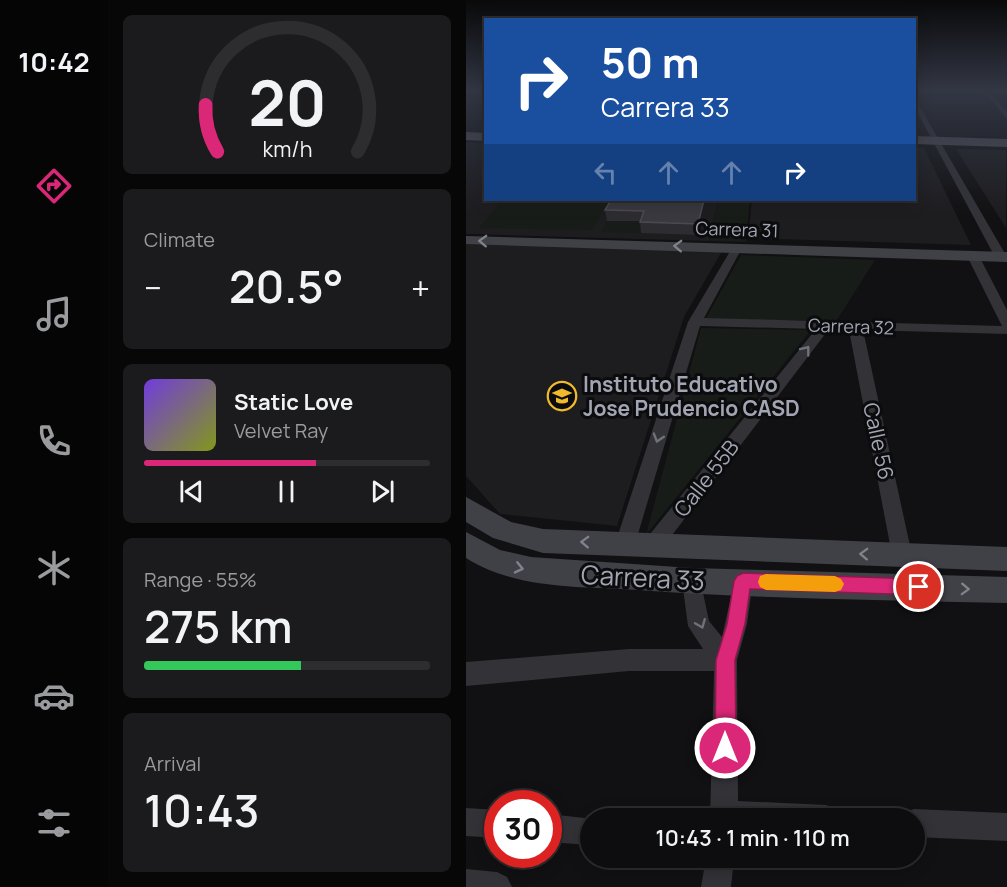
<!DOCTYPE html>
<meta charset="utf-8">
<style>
body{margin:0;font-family:Manrope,sans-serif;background:#1b1a1c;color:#f1f3f6;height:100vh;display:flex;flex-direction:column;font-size:22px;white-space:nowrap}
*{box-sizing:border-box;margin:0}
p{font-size:20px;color:#9a9b9e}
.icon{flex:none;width:33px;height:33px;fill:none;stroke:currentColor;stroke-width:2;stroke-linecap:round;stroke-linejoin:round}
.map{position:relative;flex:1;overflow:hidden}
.side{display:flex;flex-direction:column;gap:15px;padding:15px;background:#070708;width:358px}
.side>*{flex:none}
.guide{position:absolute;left:18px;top:18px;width:432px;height:183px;border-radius:0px;box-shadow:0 3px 15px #0003,0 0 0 2px #2d2c2e;background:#1a4fa0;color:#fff;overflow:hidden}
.speed{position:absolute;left:18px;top:790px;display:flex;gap:12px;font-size:30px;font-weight:700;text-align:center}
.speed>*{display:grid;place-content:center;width:78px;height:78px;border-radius:50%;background:#0d0c0e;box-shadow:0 3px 15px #0003,0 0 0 2px #2d2c2e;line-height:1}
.speed .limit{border:9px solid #d22;background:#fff;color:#111}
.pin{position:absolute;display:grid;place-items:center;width:51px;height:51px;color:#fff;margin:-26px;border:3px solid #fff;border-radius:50%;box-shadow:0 2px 6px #0007}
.me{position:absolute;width:66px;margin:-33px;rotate:0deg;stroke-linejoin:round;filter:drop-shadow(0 0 4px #0008)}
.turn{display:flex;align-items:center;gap:21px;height:126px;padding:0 18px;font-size:27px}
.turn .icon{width:78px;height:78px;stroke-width:2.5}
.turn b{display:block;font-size:42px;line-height:51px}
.lanes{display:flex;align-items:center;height:57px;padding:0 18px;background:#0003;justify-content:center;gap:30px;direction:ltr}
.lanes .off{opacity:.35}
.big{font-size:45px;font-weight:600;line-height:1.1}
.side .tile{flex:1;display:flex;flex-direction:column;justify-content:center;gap:9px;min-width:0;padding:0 21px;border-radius:9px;background:#1b1a1c}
.side .dial{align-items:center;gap:0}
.dial svg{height:156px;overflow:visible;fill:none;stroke:#2d2c2e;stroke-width:7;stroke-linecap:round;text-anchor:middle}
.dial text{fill:#f1f3f6;stroke:none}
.song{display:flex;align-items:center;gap:18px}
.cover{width:72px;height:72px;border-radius:9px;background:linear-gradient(135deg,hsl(260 70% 55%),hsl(70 70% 35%))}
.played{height:6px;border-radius:3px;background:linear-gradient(90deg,#db2777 60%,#2d2c2e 60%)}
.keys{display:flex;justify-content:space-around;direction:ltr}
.heat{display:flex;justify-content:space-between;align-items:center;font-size:33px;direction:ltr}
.charge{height:9px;border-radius:4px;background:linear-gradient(90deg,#34c759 55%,#2d2c2e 0)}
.trip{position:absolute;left:114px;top:808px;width:345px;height:60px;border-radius:30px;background:#0d0c0e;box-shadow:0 3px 15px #0003,0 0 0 2px #2d2c2e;font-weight:600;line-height:60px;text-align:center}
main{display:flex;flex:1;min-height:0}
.menu{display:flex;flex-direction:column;width:108px;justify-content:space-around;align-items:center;background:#050506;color:#9a9b9e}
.menu .icon{width:42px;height:42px}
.menu .on{color:#db2777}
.menu b{font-size:27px;color:#f1f3f6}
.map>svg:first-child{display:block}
.built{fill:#1d1c1f}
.green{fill:#171c18}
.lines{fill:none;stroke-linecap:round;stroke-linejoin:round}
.path{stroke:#38393e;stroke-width:1.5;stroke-dasharray:1.5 2;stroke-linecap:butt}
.street{fill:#323237;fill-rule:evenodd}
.secondary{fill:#404147;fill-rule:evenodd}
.primary{fill:#4e4f56;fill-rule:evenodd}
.wall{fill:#2d2c30}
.shaded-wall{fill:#1c1b1e}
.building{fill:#39393e;stroke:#4a4a50;stroke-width:1.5}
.oneway{stroke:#80838d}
.oneway2{stroke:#70727b}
.route{fill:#db2777;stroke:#8e194d;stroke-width:1.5}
.slow{fill:#f59e0b}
.labels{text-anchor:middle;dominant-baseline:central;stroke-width:6;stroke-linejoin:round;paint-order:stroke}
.far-street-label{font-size:18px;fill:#a2a6b3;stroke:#0c0b0d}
.poi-label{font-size:21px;font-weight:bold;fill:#a2a6b3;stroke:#0c0b0d;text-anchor:start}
.street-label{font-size:21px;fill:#a2a6b3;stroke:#0c0b0d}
.near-street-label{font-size:26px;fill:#a2a6b3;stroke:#0c0b0d}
</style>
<main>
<nav class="menu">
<b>10:42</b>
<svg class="icon on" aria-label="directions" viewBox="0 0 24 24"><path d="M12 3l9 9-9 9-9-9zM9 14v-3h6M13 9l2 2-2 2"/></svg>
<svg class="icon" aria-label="music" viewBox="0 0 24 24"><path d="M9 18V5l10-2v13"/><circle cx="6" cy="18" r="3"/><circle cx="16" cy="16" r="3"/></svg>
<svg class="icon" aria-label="phone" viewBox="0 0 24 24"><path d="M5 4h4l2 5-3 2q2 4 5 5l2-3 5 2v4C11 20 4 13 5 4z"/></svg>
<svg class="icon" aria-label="climate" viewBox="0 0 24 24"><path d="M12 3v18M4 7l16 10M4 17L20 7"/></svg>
<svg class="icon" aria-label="car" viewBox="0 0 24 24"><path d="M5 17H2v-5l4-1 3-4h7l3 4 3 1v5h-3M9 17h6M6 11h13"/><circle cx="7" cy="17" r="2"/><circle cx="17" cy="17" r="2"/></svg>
<svg class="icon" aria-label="filters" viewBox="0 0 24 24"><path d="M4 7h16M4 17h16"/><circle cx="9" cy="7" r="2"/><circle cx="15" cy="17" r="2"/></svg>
</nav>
<section class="side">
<div class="tile dial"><svg viewBox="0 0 100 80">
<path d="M14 69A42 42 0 1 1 86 69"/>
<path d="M14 69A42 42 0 0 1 8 45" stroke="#db2777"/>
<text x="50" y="56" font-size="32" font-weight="700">20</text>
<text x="50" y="72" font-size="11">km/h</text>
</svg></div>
<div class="tile"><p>Climate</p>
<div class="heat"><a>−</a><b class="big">20.5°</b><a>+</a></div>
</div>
<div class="tile">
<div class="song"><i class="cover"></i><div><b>Static Love</b><p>Velvet Ray</p></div></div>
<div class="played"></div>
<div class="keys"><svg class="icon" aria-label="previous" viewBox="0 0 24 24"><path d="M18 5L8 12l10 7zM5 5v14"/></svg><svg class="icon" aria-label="pause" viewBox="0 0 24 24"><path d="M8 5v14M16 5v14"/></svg><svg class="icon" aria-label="next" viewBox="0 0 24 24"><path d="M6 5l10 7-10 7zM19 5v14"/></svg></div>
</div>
<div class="tile"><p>Range · 55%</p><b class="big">275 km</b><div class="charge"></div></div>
<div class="tile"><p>Arrival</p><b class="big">10:43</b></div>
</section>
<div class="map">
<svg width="541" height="887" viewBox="0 0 541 887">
<rect width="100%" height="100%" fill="#111012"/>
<g class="built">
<polygon points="0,142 19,143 20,200 252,200 243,241 0,234"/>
<polygon points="449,147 458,148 505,245 282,238 286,200 448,200"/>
<polygon points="490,149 540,150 540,228"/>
<polygon points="0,243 256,251 218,317 151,526 34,514 0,476"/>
</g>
<g class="green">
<polygon points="37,200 137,200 136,202 141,203 126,230 13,228"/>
<polygon points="252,200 284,200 280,242 243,241"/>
<polygon points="141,221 180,222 175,233 135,232"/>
<polygon points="275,255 409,260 371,320 239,320"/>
<polygon points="235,328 345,330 180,535"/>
</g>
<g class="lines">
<polyline class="path" points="455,92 512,93"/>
<g class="street">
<polygon points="8,90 0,96 0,90"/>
<polygon points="519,92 523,92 541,112 541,119"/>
<polygon points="448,97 541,257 539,259 531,259 529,257 448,106"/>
<polygon points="271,245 276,248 238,318 536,326 501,256 507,253 513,256 541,310 541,334 397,330 446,555 443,561 436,564 429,561 426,555 383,330 363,329 194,551 187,554 180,551 177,545 180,539 350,329 234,326 169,544 166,550 159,553 152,550 149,544 222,322 266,248"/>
<polygon points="226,571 233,574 243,621 256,637 270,574 277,571 284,574 287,581 281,624 271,660 272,801 360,805 370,809 374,819 244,819 248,671 163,671 0,686 0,662 163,649 237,649 222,626 216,581 219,574"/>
<polygon points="0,808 32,810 32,838 0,836"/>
<polygon points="448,809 541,813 541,841 448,837 448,819 436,819 438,813"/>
<polygon points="82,814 128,819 124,819 124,845 82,842"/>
<polygon points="240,858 268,858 265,887 235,887"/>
<polygon points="0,869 31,872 41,877 46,887 0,887"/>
</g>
<g class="secondary">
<polygon points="0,236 541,252 541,262 0,244"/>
<polygon points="0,497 45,522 77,529 541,547 541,571 77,553 27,538 0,522"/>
<path d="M 0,532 L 34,550 L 65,557 L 226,568 L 541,577 L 541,603 C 418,600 295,599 172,590 C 114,586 51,590 0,558 Z"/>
</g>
<g class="primary">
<polygon points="0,132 20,133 20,141 0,140"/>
<polygon points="448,136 541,139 541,147 448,144"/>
</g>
</g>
<polygon class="wall" points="145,200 241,200 232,235 175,233 174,221 141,221 139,210"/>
<polygon class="shaded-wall" points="238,200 241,200 232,235 232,224"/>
<polygon class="building" points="145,200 238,200 232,224 174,222 178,211 139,210"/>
<defs><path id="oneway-chevron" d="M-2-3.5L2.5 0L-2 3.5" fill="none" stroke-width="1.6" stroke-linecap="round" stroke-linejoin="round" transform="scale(1.5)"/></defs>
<g class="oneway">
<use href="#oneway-chevron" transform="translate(17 241) rotate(-178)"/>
<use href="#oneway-chevron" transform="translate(212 246) rotate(-178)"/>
<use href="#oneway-chevron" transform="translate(119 542) rotate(-178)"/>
<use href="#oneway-chevron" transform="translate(398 554) rotate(-178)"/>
<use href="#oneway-chevron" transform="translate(53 568) rotate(13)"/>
<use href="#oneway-chevron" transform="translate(499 589) rotate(2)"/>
</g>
<g class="oneway2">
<use href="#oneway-chevron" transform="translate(340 350) rotate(-52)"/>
<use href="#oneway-chevron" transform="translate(192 438) rotate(107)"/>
<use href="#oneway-chevron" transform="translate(235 624) rotate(68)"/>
</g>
<linearGradient id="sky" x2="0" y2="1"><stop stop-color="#09090a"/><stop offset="0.42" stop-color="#323744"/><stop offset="1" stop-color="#323744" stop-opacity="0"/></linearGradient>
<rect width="541" height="215" fill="url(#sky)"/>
<polygon class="route" points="277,573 453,579 459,581 461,587 459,593 453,595 284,589 279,624 269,660 270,748 267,756 259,759 252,756 249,748 250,660 261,624 268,581 271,576"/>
<polygon class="slow" points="300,574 369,576 375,579 378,584 375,590 369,592 300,590 294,587 292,582 294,576"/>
<defs>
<g id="school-ring" transform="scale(1.5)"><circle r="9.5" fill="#0c0b0d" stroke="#efba2b" stroke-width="1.5"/><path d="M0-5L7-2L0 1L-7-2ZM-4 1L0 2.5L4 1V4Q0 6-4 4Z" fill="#efba2b"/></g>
</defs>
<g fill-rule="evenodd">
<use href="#school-ring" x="96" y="396"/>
</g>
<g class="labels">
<g class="far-street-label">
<text transform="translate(271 229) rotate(2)">Carrera 31</text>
<text transform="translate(385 326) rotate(2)">Carrera 32</text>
</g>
<g class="poi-label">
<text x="117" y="384">Instituto Educativo<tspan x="117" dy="24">Jose Prudencio CASD</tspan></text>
</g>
<g class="street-label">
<text transform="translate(413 441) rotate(78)">Calle 56</text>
<text transform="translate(240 478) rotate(-52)">Calle 55B</text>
</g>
<g class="near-street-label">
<text transform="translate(177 577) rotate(3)">Carrera 33</text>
</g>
</g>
</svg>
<div class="speed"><div class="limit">30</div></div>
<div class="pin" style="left:453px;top:587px;background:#d93025"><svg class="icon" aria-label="arrive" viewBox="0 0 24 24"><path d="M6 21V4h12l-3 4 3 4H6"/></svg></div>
<svg class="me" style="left:259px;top:748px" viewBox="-20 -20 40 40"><circle r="17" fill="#db2777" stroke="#fff" stroke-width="3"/><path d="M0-11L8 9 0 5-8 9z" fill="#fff"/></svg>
<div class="trip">10:43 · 1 min · 110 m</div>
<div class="guide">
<div class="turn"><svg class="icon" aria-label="right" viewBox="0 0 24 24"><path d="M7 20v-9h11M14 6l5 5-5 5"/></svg><div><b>50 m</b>Carrera 33</div></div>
<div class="lanes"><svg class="icon off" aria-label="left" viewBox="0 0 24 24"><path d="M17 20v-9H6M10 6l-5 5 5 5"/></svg><svg class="icon off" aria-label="ahead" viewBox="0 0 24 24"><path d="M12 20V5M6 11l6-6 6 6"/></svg><svg class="icon off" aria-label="ahead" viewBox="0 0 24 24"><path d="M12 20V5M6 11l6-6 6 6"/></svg><svg class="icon" aria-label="right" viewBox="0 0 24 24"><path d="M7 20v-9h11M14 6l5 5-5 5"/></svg></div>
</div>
</div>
</main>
